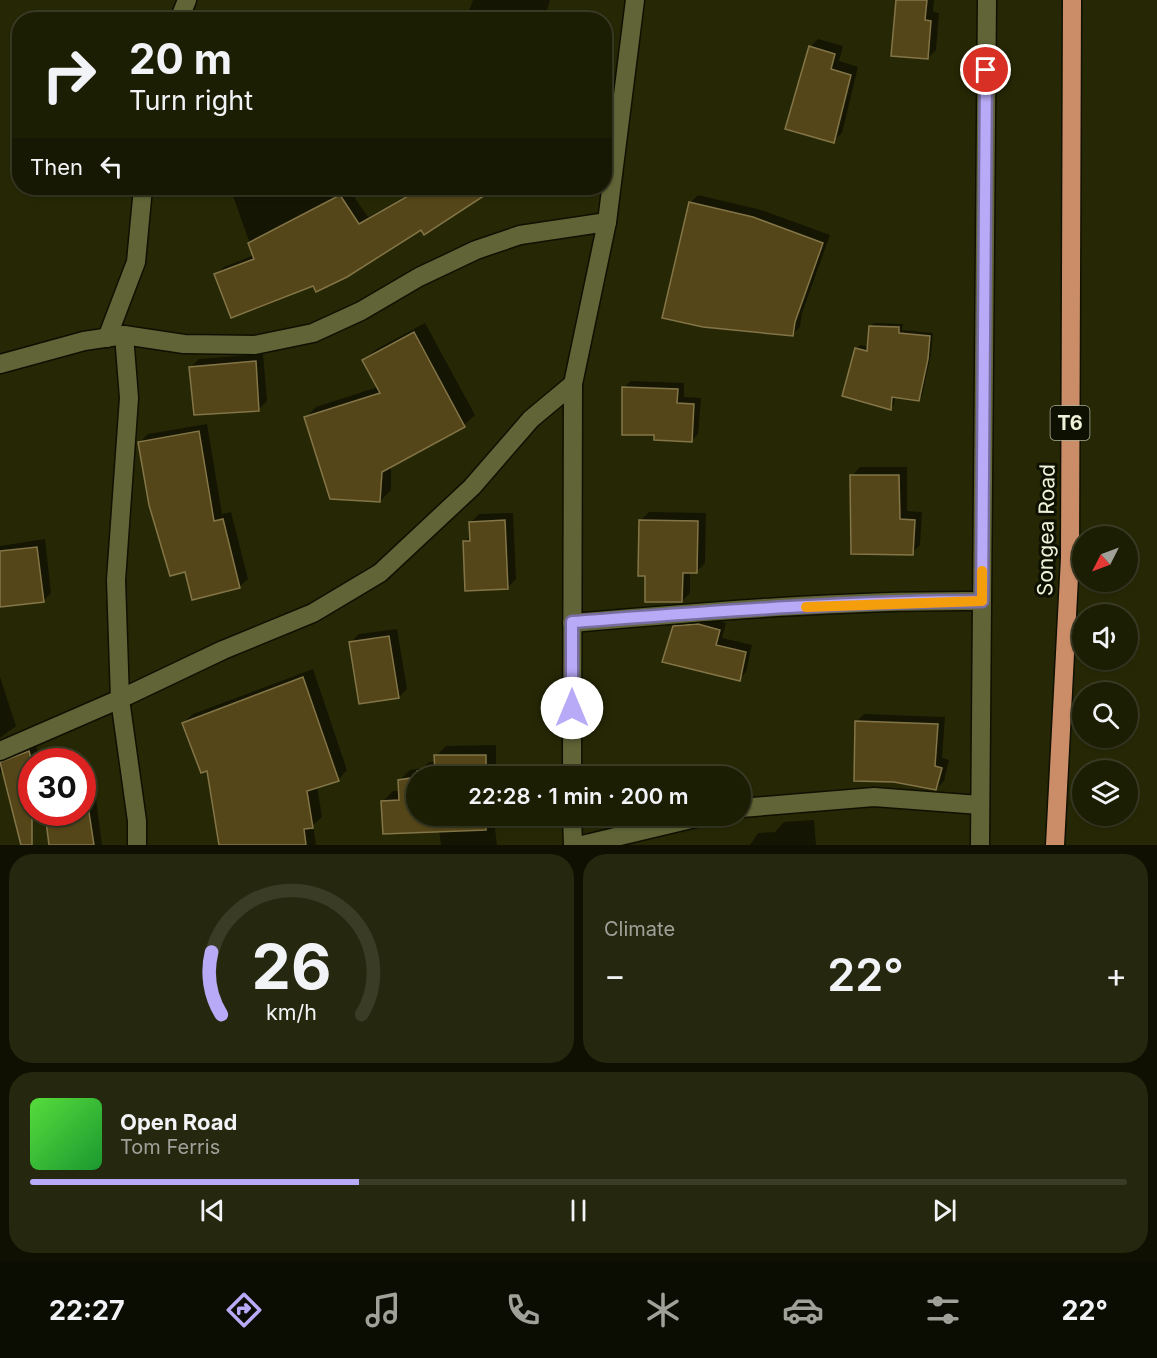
<!DOCTYPE html>
<meta charset="utf-8">
<style>
body{margin:0;font-family:Inter,sans-serif;background:#25270e;color:#f1f3f6;height:100vh;display:flex;flex-direction:column;font-size:22px;white-space:nowrap}
*{box-sizing:border-box;margin:0}
p{font-size:20px;color:#a0a29a}
.icon{flex:none;width:33px;height:33px;fill:none;stroke:currentColor;stroke-width:2;stroke-linecap:round;stroke-linejoin:round}
.map{position:relative;height:845px;overflow:hidden}
.side{display:flex;flex-direction:column;gap:9px;padding:9px;background:#0f1002;flex:1}
.side>*{flex:none}
.hud{position:absolute;left:12px;top:12px;width:600px;height:183px;border-radius:24px;box-shadow:0 2px 4px #0004,0 0 0 2px #3a3c26;background:#1c1e04;color:#f1f3f6;overflow:hidden}
.needle{width:39px;rotate:228deg}
.fabs{position:absolute;left:1072px;top:526px;display:grid;gap:12px}
.fabs a{display:grid;place-items:center;width:66px;height:66px;border-radius:50%;background:#1c1e04;box-shadow:0 2px 4px #0004,0 0 0 2px #3a3c26;font-size:30px}
.speed{position:absolute;left:18px;top:748px;display:flex;gap:12px;font-size:30px;font-weight:700;text-align:center}
.speed>*{display:grid;place-content:center;width:78px;height:78px;border-radius:50%;background:#1c1e04;box-shadow:0 2px 4px #0004,0 0 0 2px #3a3c26;line-height:1}
.speed .limit{border:9px solid #d22;background:#fff;color:#111}
.pin{position:absolute;display:grid;place-items:center;width:51px;height:51px;color:#fff;margin:-26px;border:3px solid #fff;border-radius:50%;box-shadow:0 2px 6px #0007}
.me{position:absolute;width:66px;margin:-33px;rotate:0deg;stroke-linejoin:round;filter:drop-shadow(0 0 4px #0008)}
.turn{display:flex;align-items:center;gap:21px;height:126px;padding:0 18px;font-size:27px}
.turn .icon{width:78px;height:78px;stroke-width:2.5}
.turn b{display:block;font-size:42px;line-height:51px}
.then{display:flex;align-items:center;height:57px;padding:0 18px;background:#0003;gap:12px;font-size:22px}
.big{font-size:45px;font-weight:600;line-height:1.1}
.side .widget{flex:1;display:flex;flex-direction:column;justify-content:center;gap:9px;min-width:0;padding:0 21px;border-radius:24px;background:#25270e}
.side .dial{align-items:center;gap:0}
.dial svg{height:156px;overflow:visible;fill:none;stroke:#3a3c26;stroke-width:7;stroke-linecap:round;text-anchor:middle}
.dial text{fill:#f1f3f6;stroke:none}
.song{display:flex;align-items:center;gap:18px}
.cover{width:72px;height:72px;border-radius:9px;background:linear-gradient(135deg,hsl(110 70% 55%),hsl(130 70% 35%))}
.played{height:6px;border-radius:3px;background:linear-gradient(90deg,#b9aaf7 30%,#3a3c26 30%)}
.keys{display:flex;justify-content:space-around;direction:ltr}
.heat{display:flex;justify-content:space-between;align-items:center;font-size:33px;direction:ltr}
.side .tiles{flex:1;display:grid;gap:9px;grid-template-columns:1fr 1fr}
.widget:last-child{grid-column:span 2}
.trip{position:absolute;left:406px;top:766px;width:345px;height:60px;border-radius:30px;background:#1c1e04;box-shadow:0 2px 4px #0004,0 0 0 2px #3a3c26;font-weight:600;line-height:60px;text-align:center}
.tab-bar{display:flex;height:96px;justify-content:space-around;align-items:center;background:#0b0c02;color:#a0a29a}
.tab-bar .icon{width:42px;height:42px}
.tab-bar .on{color:#b9aaf7}
.tab-bar b{font-size:27px;color:#f1f3f6}
.map>svg:first-child{display:block}
.shadow{fill:#0007}
.building{fill:#544618;stroke:#837547;stroke-width:1.5}
.lines{fill:none;stroke-linecap:round;stroke-linejoin:round}
.street-casing{stroke:#0f1000;stroke-width:21}
.highway-casing{stroke:#0f1000;stroke-width:21}
.street{stroke:#606436;stroke-width:18}
.highway{stroke:#cb8d67;stroke-width:18}
.route-casing{stroke:#786ea1;stroke-width:15}
.route{stroke:#b9aaf7;stroke-width:10}
.slow{stroke:#f59e0b;stroke-width:10}
.labels{text-anchor:middle;dominant-baseline:central;stroke-width:6;stroke-linejoin:round;paint-order:stroke}
.shield{fill:#0e1001;stroke:#acae98;stroke-width:1.5}
.shield-label{font-size:20px;font-weight:bold;fill:#eff2d9}
.street-label{font-size:21px;fill:#eff2d9;stroke:#0e1001}
</style>
<div class="map">
<svg width="1157" height="845" viewBox="0 0 1157 845">
<rect width="100%" height="100%" fill="#262805"/>
<g class="shadow">
<polygon points="473,0 550,0 544,20 466,20"/>
<polygon points="897,0 934,0 933,12 939,13 936,50 928,58"/>
<polygon points="818,39 843,46 839,61 858,67 842,133 833,141 810,47"/>
<polygon points="238,188 348,188 368,217 420,188 491,188 485,193 313,284 215,275 224,267 254,255 232,193"/>
<polygon points="698,195 761,210 830,235 802,313 800,327 793,334 690,203"/>
<polygon points="425,323 475,415 464,425 391,465 391,490 380,501 305,418 316,407 378,387 364,360 375,350"/>
<polygon points="874,323 903,324 902,330 933,333 931,354 922,396 918,400 895,396 894,404 891,408 856,349 860,345 869,347 870,327"/>
<polygon points="263,354 267,401 259,409 190,368 199,359"/>
<polygon points="631,381 684,383 684,397 701,398 698,434 691,441 656,434 624,387"/>
<polygon points="207,424 222,514 231,512 248,579 239,587 186,570 140,442 148,434"/>
<polygon points="860,467 907,467 907,511 922,512 920,545 912,553 852,476"/>
<polygon points="649,512 706,513 705,563 697,571 690,571 690,593 682,601 647,575 641,520"/>
<polygon points="513,513 516,579 508,587 465,542 471,535 471,522 479,514"/>
<polygon points="45,539 51,593 43,601 0,606 0,546"/>
<polygon points="706,617 726,623 722,638 752,645 746,672 739,679 674,627 681,619"/>
<polygon points="397,629 407,689 399,697 351,642 359,634"/>
<polygon points="313,669 347,770 338,780 317,786 322,817 313,825 316,845 220,845 208,769 183,723 193,714"/>
<polygon points="0,677 16,726 0,738"/>
<polygon points="864,714 945,717 942,758 949,760 944,781 936,789 856,722"/>
<polygon points="36,745 40,762 32,762 0,773 0,750"/>
<polygon points="496,745 496,777 417,777 417,816 506,816 495,829 497,845 441,845 439,830 383,801 393,791 400,791 400,780 410,770 423,768 429,762 436,762 436,756 446,746"/>
<polygon points="96,799 102,845 51,845 46,813 82,813 82,800"/>
<polygon points="814,820 816,845 750,845 758,833 775,832 784,822"/>
</g>
<g class="building">
<polygon points="896,0 927,0 925,20 931,21 928,59 891,56"/>
<polygon points="809,46 835,54 831,69 851,75 834,143 785,129"/>
<polygon points="422,188 496,188 424,235 421,230 347,277 316,292 313,286 231,318 214,274 254,259 248,243 340,195 359,224"/>
<polygon points="689,202 753,217 823,243 795,322 793,336 703,327 662,318"/>
<polygon points="869,326 899,327 899,333 930,336 928,359 919,401 892,397 891,410 842,396 855,348 867,351"/>
<polygon points="414,332 465,427 382,472 380,502 330,499 304,417 380,393 362,360"/>
<polygon points="256,361 259,411 194,415 189,367"/>
<polygon points="622,387 678,389 677,403 694,404 692,442 654,440 654,435 622,435"/>
<polygon points="199,431 214,521 223,519 240,588 192,600 185,572 170,576 149,505 138,442"/>
<polygon points="850,475 899,475 900,519 915,520 913,555 851,554"/>
<polygon points="505,520 508,589 465,591 463,541 470,541 469,522"/>
<polygon points="639,520 698,521 697,573 683,573 682,602 645,602 645,576 638,576"/>
<polygon points="37,547 44,602 0,607 0,551"/>
<polygon points="698,624 720,630 716,645 746,652 740,681 662,662 673,626"/>
<polygon points="389,636 399,698 359,704 349,642"/>
<polygon points="303,677 339,781 307,791 313,828 304,829 306,845 219,845 207,771 201,773 182,723"/>
<polygon points="855,721 938,724 935,766 942,768 936,790 894,782 854,781"/>
<polygon points="29,751 32,762 32,845 21,845 0,762"/>
<polygon points="434,755 486,755 486,777 417,777 417,816 486,816 486,830 383,834 381,801 399,800 398,780 417,777 417,771 435,771"/>
<polygon points="88,806 94,845 49,845 45,813 82,813 82,807"/>
</g>
<g class="lines">
<g class="street-casing">
<g id="street">
<polyline points="179,20 187,0"/>
<polyline points="124,335 129,398 116,580 120,699 137,821 137,845"/>
<polyline points="107,338 136,262 143,188"/>
<polyline points="0,364 84,341 124,335 184,344 255,345 313,333 361,311 419,277 476,250 520,235 607,222"/>
<path d="M 572,623 C 708,611 845,600 982,601"/>
<polyline points="0,751 120,699 223,650 313,613 380,573 472,487 531,419 573,384"/>
<polyline points="572,777 573,384 607,222 635,0"/>
<polyline points="741,808 874,797 980,805"/>
<polyline points="572,816 573,845"/>
<polyline points="582,845 704,816"/>
<polyline points="980,845 987,0"/>
</g>
</g>
<g class="highway-casing">
<polyline id="highway" points="1055,845 1070,558 1072,0"/>
</g>
<use href="#street" class="street"/>
<use href="#highway" class="highway"/>
</g>
<g class="lines">
<g class="route-casing">
<path id="route" d="M 572,708 L 572,622 C 708,612 845,601 982,601 L 986,70"/>
</g>
<use href="#route" class="route"/>
<polyline class="slow" points="806,607 982,601 982,571"/>
</g>
<g class="labels">
<rect class="shield" x="1050.5" y="406" width="39" height="34" rx="4.5"/>
<g class="shield-label">
<text x="1070" y="423">T6</text>
</g>
<g class="street-label">
<text transform="translate(1046 530) rotate(-89)">Songea Road</text>
</g>
</g>
</svg>
<div class="fabs">
<a><svg class="needle" viewBox="-14 -14 28 28"><path d="M0-13l5 13h-10z" fill="#e53935"/><path d="M0 13l5-13h-10z" fill="#a0a29a"/></svg></a>
<a><svg class="icon" aria-label="sound" viewBox="0 0 24 24"><path d="M4 9h4l5-4v14l-5-4H4zM17 9q2 3 0 6"/></svg></a>
<a><svg class="icon" aria-label="search" viewBox="0 0 24 24"><circle cx="10" cy="10" r="6"/><path d="M15 15l6 6"/></svg></a>
<a><svg class="icon" aria-label="layers" viewBox="0 0 24 24"><path d="M12 4l9 5-9 5-9-5zM3 14l9 5 9-5"/></svg></a>
</div>
<div class="speed"><div class="limit">30</div></div>
<div class="pin" style="left:986px;top:70px;background:#d93025"><svg class="icon" aria-label="arrive" viewBox="0 0 24 24"><path d="M6 21V4h12l-3 4 3 4H6"/></svg></div>
<svg class="me" style="left:572px;top:708px" viewBox="-20 -20 40 40"><circle r="19" fill="#fff"/><path d="M0-13L10 11 0 6-10 11z" fill="#b9aaf7"/></svg>
<div class="trip">22:28 · 1 min · 200 m</div>
<div class="hud">
<div class="turn"><svg class="icon" aria-label="right" viewBox="0 0 24 24"><path d="M7 20v-9h11M14 6l5 5-5 5"/></svg><div><b>20 m</b>Turn right</div></div>
<div class="then">Then<svg class="icon" aria-label="left" viewBox="0 0 24 24"><path d="M17 20v-9H6M10 6l-5 5 5 5"/></svg></div>
</div>
</div>
<section class="side">
<div class="tiles">
<div class="widget dial"><svg viewBox="0 0 100 80">
<path d="M14 69A42 42 0 1 1 86 69"/>
<path d="M14 69A42 42 0 0 1 9 37" stroke="#b9aaf7"/>
<text x="50" y="56" font-size="32" font-weight="700">26</text>
<text x="50" y="72" font-size="11">km/h</text>
</svg></div>
<div class="widget"><p>Climate</p>
<div class="heat"><a>−</a><b class="big">22°</b><a>+</a></div>
</div>
<div class="widget">
<div class="song"><i class="cover"></i><div><b>Open Road</b><p>Tom Ferris</p></div></div>
<div class="played"></div>
<div class="keys"><svg class="icon" aria-label="previous" viewBox="0 0 24 24"><path d="M18 5L8 12l10 7zM5 5v14"/></svg><svg class="icon" aria-label="pause" viewBox="0 0 24 24"><path d="M8 5v14M16 5v14"/></svg><svg class="icon" aria-label="next" viewBox="0 0 24 24"><path d="M6 5l10 7-10 7zM19 5v14"/></svg></div>
</div>
</div>
</section>
<nav class="tab-bar">
<b>22:27</b>
<svg class="icon on" aria-label="directions" viewBox="0 0 24 24"><path d="M12 3l9 9-9 9-9-9zM9 14v-3h6M13 9l2 2-2 2"/></svg>
<svg class="icon" aria-label="music" viewBox="0 0 24 24"><path d="M9 18V5l10-2v13"/><circle cx="6" cy="18" r="3"/><circle cx="16" cy="16" r="3"/></svg>
<svg class="icon" aria-label="phone" viewBox="0 0 24 24"><path d="M5 4h4l2 5-3 2q2 4 5 5l2-3 5 2v4C11 20 4 13 5 4z"/></svg>
<svg class="icon" aria-label="climate" viewBox="0 0 24 24"><path d="M12 3v18M4 7l16 10M4 17L20 7"/></svg>
<svg class="icon" aria-label="car" viewBox="0 0 24 24"><path d="M5 17H2v-5l4-1 3-4h7l3 4 3 1v5h-3M9 17h6M6 11h13"/><circle cx="7" cy="17" r="2"/><circle cx="17" cy="17" r="2"/></svg>
<svg class="icon" aria-label="filters" viewBox="0 0 24 24"><path d="M4 7h16M4 17h16"/><circle cx="9" cy="7" r="2"/><circle cx="15" cy="17" r="2"/></svg>
<b>22°</b>
</nav>
